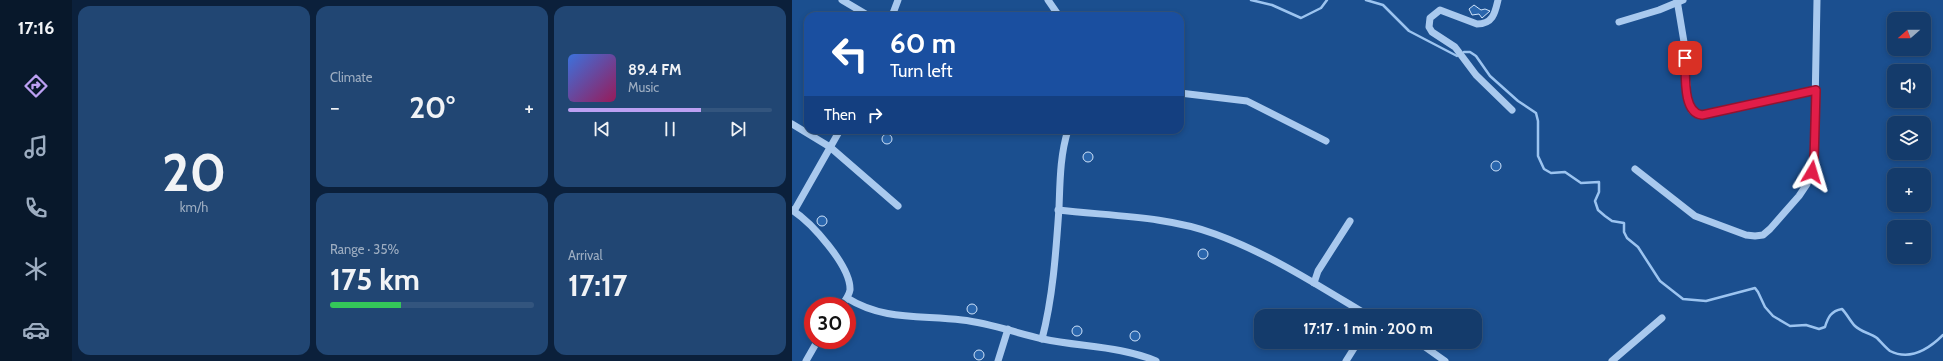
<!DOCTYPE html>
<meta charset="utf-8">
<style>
body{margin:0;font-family:Cabin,sans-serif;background:#214673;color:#f1f3f6;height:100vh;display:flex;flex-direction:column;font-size:15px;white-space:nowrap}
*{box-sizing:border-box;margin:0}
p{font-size:13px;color:#9dadc1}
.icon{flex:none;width:22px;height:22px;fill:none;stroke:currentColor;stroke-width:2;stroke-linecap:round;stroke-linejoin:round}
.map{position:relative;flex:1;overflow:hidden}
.panel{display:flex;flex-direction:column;gap:6px;padding:6px;background:#0b203b;width:720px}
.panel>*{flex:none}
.banner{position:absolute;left:12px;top:12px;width:380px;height:122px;border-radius:12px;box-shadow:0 2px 6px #0003,0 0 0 1px #33557e;background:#1a4fa0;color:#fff;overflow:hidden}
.needle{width:26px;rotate:250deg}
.tools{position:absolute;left:1095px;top:12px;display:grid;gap:8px}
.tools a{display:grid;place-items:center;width:44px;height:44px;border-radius:8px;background:#143b6b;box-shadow:0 2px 6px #0003,0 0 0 1px #33557e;font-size:20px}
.speed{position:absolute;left:12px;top:297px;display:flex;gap:8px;font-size:20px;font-weight:700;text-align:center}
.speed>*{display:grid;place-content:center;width:52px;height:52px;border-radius:50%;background:#143b6b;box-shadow:0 2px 6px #0003,0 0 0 1px #33557e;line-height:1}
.speed .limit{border:6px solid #d22;background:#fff;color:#111}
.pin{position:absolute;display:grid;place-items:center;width:34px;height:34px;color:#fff;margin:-17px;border-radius:8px;box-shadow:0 2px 6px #0006}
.me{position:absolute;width:44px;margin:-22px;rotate:7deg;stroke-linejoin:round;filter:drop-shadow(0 0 3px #0008)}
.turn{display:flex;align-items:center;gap:14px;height:84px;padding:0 20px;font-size:18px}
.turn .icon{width:52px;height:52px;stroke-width:2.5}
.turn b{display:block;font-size:28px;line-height:34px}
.then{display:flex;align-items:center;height:38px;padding:0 20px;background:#0003;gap:8px;font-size:15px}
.big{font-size:30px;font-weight:700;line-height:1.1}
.panel .tile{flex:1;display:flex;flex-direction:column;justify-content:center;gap:6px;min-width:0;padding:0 14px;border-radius:12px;background:#214673}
.panel .dial{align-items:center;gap:0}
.dial b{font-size:52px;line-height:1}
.song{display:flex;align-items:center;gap:12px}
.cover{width:48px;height:48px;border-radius:6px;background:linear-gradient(135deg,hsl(220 70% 55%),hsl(330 70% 35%))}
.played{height:4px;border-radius:2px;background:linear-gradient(90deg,#bca0f2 65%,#33557e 65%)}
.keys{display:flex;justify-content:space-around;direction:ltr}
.heat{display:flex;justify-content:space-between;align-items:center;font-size:22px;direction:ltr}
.charge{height:6px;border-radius:3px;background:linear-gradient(90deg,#34c759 35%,#33557e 0)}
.panel .tiles{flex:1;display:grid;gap:6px;grid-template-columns:repeat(3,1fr)}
.tile:first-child{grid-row:span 2}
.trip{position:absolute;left:462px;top:309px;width:228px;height:40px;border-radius:12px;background:#143b6b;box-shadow:0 2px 6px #0003,0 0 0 1px #33557e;font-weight:700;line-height:40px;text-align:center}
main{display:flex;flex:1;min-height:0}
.menu{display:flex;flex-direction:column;width:72px;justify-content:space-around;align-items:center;background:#08182b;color:#9dadc1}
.menu .icon{width:28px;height:28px}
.menu .selected{color:#bca0f2}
.menu b{font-size:18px;color:#f1f3f6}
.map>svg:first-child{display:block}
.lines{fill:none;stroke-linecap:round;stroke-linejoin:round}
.stream{stroke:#9cc4f0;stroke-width:2.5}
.building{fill:#2a66ad;stroke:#cfe3fa}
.minor{stroke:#a9c9ee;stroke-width:7}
.route-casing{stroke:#92132f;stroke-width:10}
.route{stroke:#e11d48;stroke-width:7}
</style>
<main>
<nav class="menu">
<b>17:16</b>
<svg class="icon selected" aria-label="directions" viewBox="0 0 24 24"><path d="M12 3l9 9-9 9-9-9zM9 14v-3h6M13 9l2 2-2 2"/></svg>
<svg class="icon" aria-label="music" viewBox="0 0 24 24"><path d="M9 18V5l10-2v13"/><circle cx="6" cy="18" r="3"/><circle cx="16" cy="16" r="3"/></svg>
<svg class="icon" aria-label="phone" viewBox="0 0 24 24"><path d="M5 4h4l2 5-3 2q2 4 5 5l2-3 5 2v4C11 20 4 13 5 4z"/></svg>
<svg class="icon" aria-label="climate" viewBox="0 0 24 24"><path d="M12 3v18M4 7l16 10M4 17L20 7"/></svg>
<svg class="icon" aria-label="car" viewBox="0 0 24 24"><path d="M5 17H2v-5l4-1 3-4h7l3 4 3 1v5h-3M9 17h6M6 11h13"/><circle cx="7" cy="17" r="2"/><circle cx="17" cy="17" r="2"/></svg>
</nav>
<section class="panel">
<div class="tiles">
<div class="tile dial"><b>20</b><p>km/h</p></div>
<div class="tile"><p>Climate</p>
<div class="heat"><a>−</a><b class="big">20°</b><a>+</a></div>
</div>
<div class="tile">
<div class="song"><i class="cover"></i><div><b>89.4 FM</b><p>Music</p></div></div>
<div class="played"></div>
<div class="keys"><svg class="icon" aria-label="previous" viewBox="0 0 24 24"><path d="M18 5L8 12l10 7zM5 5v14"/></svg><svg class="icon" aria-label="pause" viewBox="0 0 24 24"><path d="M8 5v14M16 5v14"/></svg><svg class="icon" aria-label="next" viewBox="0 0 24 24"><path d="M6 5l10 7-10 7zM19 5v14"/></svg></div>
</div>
<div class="tile"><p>Range · 35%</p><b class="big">175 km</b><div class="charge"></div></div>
<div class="tile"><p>Arrival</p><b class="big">17:17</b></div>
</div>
</section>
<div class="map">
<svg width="1151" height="361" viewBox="0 0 1151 361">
<rect width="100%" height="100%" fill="#1b4f8f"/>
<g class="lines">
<g class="stream">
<polyline points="459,0 480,5 509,18 529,8 535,0"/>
<polyline points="574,0 591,5 617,31 665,56"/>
<path d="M 672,52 L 678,52 L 684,56 L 698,76 L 726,101 L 744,113 L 746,121 L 746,156 L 752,169 L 759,173 L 773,172 L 789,183 L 807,182 L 807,192 L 803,201 L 806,210 L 813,216 L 820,221 L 832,223 L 832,232 L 835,238 L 846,247 L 868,281 L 891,299 L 914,301 L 963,288 L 966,292 L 973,307 L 981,316 L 998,326 L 1014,325 L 1027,329 L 1033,327 C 1036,317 1039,311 1050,309 C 1055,314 1058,321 1063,326 C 1069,332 1078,333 1085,338 C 1089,342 1093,347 1098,351 C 1118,361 1137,349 1151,335"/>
</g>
</g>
<g class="building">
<polygon points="682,5 689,10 693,9 698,11 690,18 687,14 680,15 677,9"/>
<circle cx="95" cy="139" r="5"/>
<circle cx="296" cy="157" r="5"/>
<circle cx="704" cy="166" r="5"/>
<circle cx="30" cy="221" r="5"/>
<circle cx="411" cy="254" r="5"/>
<circle cx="180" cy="309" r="5"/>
<circle cx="285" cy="331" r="5"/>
<circle cx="343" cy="336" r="5"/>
<circle cx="187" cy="355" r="5"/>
</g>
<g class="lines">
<g class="minor">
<polyline points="50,0 77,16"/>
<polyline points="256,0 267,16"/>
<path d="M 706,0 C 703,13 701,24 685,24 L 648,10 L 638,18 L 637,27 L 640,32 L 663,47 L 684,75 L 720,110"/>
<polyline points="885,0 892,42 896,103 900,111 910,115 1024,90"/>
<polyline points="100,16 106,0"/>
<polyline points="827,22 867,10 891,0"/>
<polyline points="388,93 455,101 534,141"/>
<polyline points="0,124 38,147 106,206"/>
<polyline points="843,169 903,216 954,235 963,236 971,235 978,229 1007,196 1015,184 1022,161 1025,0"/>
<path d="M 0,210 C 19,222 59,266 58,290 C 57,296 53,301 49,306"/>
<path d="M 266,210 C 317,216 376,216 423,234 C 478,254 527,286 577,316"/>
<polyline points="2,211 48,130"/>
<polyline points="522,283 526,271 558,221"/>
<path d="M 55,298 C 92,321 129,315 170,320 C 198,323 224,333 251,339 C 288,347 329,346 364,361"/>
<path d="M 250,339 C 261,297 264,251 267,208 C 268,182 268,155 276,130"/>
<polyline points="626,342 653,361"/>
<polyline points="14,361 26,340"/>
<polyline points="206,361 216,329"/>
<polyline points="554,361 566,342"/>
<polyline points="820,361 870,318"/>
</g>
</g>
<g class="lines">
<g class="route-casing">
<path id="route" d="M 893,58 C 894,74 890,113 910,115 L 1024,90 L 1022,161 L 1020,172"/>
</g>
<use href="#route" class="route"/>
</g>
</svg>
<div class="tools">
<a><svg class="needle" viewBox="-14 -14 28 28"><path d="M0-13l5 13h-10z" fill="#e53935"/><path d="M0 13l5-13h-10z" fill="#9dadc1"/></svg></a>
<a><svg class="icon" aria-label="sound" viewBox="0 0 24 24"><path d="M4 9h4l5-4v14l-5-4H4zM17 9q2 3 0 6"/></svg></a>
<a><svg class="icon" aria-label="layers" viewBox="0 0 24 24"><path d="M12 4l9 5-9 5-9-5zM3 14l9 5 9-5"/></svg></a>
<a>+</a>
<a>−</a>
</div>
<div class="speed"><div class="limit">30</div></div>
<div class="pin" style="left:893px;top:58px;background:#d93025"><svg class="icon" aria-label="arrive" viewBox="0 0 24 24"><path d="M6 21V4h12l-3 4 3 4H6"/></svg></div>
<svg class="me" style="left:1020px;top:172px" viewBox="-20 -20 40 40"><path d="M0-17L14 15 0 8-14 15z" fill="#e11d48" stroke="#fff" stroke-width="4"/></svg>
<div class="trip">17:17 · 1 min · 200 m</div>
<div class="banner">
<div class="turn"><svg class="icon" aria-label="left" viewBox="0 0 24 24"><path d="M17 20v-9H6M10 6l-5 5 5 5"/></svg><div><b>60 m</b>Turn left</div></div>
<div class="then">Then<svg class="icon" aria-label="right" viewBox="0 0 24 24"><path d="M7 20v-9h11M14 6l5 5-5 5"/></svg></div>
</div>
</div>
</main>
